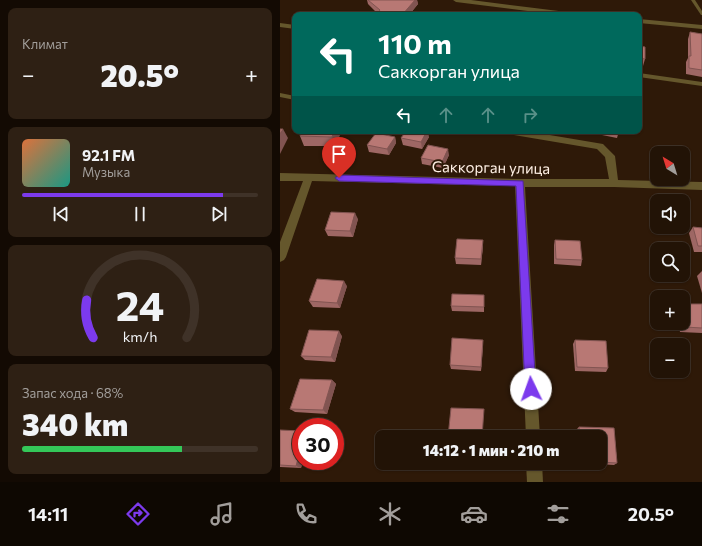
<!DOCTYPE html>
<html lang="ru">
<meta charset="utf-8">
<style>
body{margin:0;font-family:Commissioner,sans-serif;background:#2e2014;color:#f1f3f6;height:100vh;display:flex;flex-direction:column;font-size:15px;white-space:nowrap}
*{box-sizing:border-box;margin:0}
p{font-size:13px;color:#a29e9b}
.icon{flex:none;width:22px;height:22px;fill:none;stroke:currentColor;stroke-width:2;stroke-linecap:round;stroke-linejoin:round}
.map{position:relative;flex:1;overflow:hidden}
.details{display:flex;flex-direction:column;gap:8px;padding:8px;background:#130a03;width:280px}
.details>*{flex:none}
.top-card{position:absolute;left:12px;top:12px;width:350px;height:122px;border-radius:8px;box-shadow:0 1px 3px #0004,0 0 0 1px #3f3228;background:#00695c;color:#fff;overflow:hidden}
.needle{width:26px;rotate:322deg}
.tools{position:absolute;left:370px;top:146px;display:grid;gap:8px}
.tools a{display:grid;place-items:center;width:40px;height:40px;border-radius:8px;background:#221306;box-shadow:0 1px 3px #0004,0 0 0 1px #3f3228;font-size:20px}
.speed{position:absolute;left:12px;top:418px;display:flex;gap:8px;font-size:20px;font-weight:700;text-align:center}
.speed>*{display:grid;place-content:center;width:52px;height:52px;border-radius:50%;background:#221306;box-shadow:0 1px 3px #0004,0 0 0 1px #3f3228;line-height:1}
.speed .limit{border:6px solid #d22;background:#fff;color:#111}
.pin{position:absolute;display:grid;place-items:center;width:34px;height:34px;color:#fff;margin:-41px -17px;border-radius:50% 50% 50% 0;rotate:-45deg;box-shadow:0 0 4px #0007}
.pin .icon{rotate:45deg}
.me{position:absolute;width:44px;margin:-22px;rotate:357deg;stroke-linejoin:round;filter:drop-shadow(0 0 3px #0008)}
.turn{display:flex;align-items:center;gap:14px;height:84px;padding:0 20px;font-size:18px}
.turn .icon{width:52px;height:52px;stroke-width:2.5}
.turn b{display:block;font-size:28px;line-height:34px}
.lanes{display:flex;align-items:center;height:38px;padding:0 20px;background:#0003;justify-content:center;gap:20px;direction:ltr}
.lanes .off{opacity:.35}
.big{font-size:30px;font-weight:800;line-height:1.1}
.details .card{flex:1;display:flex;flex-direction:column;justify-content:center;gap:6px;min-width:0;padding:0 14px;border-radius:8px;background:#2e2014}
.details .dial{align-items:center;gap:0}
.dial svg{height:104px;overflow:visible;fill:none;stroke:#3f3228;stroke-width:7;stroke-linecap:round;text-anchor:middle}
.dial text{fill:#f1f3f6;stroke:none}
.song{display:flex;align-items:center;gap:12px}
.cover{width:48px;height:48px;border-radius:6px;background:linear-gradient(135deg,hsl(20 70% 55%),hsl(170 70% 35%))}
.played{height:4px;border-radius:2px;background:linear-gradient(90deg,#7c3aed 85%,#3f3228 85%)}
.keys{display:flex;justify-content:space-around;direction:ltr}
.heat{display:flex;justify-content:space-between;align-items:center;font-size:22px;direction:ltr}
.charge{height:6px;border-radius:3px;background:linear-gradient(90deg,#34c759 68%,#3f3228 0)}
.trip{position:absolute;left:95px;top:430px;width:232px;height:40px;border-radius:8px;background:#221306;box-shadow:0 1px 3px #0004,0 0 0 1px #3f3228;font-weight:800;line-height:40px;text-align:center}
.tabs{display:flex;height:64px;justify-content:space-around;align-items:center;background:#0e0802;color:#a29e9b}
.tabs .icon{width:28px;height:28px}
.tabs .on{color:#7c3aed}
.tabs b{font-size:18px;color:#f1f3f6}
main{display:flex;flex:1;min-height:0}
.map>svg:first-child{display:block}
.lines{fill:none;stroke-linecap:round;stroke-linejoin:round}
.service{fill:#65572c;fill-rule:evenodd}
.minor{fill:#65572c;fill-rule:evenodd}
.wall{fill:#9e6764}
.shaded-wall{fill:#815451}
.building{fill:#b87874;stroke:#815451}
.route{fill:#7c3aed;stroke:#51269a}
.labels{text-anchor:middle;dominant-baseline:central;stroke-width:4;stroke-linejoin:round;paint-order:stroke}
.street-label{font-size:15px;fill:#fff0e5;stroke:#2e1908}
</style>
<main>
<section class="details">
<div class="card"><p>Климат</p>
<div class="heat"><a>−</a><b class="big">20.5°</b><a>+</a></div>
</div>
<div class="card">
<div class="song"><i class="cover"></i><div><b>92.1 FM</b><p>Музыка</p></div></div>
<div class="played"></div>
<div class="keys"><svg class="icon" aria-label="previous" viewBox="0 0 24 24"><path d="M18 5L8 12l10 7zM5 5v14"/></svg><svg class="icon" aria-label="pause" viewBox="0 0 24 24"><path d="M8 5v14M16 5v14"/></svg><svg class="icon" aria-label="next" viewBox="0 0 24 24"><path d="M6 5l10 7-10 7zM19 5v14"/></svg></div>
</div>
<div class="card dial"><svg viewBox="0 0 100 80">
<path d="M14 69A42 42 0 1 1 86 69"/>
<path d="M14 69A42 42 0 0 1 9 40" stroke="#7c3aed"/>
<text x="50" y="56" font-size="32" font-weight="700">24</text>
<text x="50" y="72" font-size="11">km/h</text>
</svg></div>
<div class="card"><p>Запас хода · 68%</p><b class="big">340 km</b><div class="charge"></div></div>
</section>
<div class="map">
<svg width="422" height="482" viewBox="0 0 422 482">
<rect width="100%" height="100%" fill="#2e1908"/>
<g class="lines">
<polygon class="service" points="411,0 415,0 422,11 422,15 421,15"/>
<g class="minor">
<polygon points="173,0 191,0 295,13 298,15 279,15 176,2"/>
<polygon points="359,19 422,25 422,29 359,23"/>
<polygon points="0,23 15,25 15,29 0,27"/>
<polygon points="359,73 422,82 422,86 359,77"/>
<polygon points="0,93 15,96 15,100 0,97"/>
<polygon points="224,131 246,131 323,144 335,156 338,180 422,182 422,190 334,187 245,187 260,437 246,437 235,186 32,181 6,257 4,260 0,262 0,242 23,181 0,181 0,173 240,179 329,179 325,157 317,149 228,134"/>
<polygon points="246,463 262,463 263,482 247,482"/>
</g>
</g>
<g class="wall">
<polygon points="87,0 137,0 138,4 129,15 96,15 97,13 88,4"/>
<polygon points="410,32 422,34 422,77 406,74 406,62 408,58 408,39"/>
<polygon points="359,46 365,59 363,66 359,65"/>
<polygon points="22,131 61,131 56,146 24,146 20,136"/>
<polygon points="317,131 339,131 337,138 317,134"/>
<polygon points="115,137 116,143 109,155 89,152 87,145"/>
<polygon points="149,137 142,149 123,145 121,138"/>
<polygon points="169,155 163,168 142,164 141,158"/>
<polygon points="78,219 73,237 48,236 45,230"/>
<polygon points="413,227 422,228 422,252 414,252 409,233"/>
<polygon points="275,240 302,260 301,266 274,264 274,245"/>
<polygon points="203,246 201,265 176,264 175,258"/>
<polygon points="422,271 422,293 417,276"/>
<polygon points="67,286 60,308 33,307 29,301"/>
<polygon points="204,295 204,312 172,311 171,306"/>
<polygon points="403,304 422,304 422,333 400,332 398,323 403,323"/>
<polygon points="62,336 55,362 25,360 21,356"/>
<polygon points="295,340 328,368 326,372 295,371 293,344"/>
<polygon points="203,344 201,371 171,369 170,365"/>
<polygon points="52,380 56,384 47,414 15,412 10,409"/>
<polygon points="299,427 334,428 337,463 334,465 299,463 320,463 320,437 297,437 297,429"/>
<polygon points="0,430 21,461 23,461 21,468 0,467"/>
</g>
<g class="shaded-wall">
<polygon points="133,0 137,0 138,4 129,15 122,15"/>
<polygon points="3,129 8,138 0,154 0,134"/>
<polygon points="54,131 61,131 56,146 52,137"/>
<polygon points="147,131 148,131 149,137 142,149 141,142"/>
<polygon points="115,137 116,143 109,155 107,149"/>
<polygon points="168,149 169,155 163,168 162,162"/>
<polygon points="75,213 78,219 73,237 70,231"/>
<polygon points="203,240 203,246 201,265 201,259"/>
<polygon points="64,281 67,286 60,308 57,303"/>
<polygon points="59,331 62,336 55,362 51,357"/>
<polygon points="203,340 203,344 201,371 201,367"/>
<polygon points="52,380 56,384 47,414 43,410"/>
<polygon points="21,448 21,461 23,461 21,468 16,466"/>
</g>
<g class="building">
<polygon points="88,0 135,0 122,15 96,15 100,10"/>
<polygon points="410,32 422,34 422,70 409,68 409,56 411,56"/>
<polygon points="359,46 365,47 365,59 359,58"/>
<polygon points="0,129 3,129 0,134"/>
<polygon points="22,131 54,131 52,137 20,136"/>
<polygon points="126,131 147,131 141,142 121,138"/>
<polygon points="96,133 115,137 107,149 87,145"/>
<polygon points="148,145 168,149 162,162 141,158"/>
<polygon points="51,212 75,213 70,231 45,230"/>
<polygon points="413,227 422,228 422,246 418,246"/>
<polygon points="177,239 203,240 201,259 175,258"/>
<polygon points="275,240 300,241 302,260 276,259"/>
<polygon points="37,279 64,281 57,303 29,301"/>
<polygon points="172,294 204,295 204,307 171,306"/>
<polygon points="403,304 422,304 422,328 405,327 403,320"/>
<polygon points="29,330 59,331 51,357 21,356"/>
<polygon points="172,338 203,340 201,367 170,365"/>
<polygon points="295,340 326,341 328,368 297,367"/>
<polygon points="20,379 52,380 43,410 10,409"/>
<polygon points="171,408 204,409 202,437 168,437"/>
<polygon points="299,427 334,428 337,463 320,462 320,437 300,437"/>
<polygon points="0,430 21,431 21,448 16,466 0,465"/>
</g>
<polygon class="route" points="59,175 243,181 256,389 255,393 251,395 247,393 245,389 236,186 59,181 55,178"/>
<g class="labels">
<g class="street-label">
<text transform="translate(211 167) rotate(1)">Саккорган улица</text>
</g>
</g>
</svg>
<div class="tools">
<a><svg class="needle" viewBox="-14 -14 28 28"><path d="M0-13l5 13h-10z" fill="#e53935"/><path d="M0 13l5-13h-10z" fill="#a29e9b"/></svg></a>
<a><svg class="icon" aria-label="sound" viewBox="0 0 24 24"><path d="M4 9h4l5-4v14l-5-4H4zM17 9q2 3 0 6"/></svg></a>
<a><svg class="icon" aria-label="search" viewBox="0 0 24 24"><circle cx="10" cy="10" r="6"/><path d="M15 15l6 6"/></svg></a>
<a>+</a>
<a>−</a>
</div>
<div class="speed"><div class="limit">30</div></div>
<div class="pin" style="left:59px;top:178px;background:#d93025"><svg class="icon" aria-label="arrive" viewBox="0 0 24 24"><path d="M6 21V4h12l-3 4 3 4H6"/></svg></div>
<svg class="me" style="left:251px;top:389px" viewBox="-20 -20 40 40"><circle r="19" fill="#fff"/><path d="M0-13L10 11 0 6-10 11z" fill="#7c3aed"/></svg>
<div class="trip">14:12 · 1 мин · 210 m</div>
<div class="top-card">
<div class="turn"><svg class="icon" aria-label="left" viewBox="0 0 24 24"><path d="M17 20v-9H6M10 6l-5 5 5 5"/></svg><div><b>110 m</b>Саккорган улица</div></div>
<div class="lanes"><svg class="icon" aria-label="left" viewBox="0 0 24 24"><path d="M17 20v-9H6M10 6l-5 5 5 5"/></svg><svg class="icon off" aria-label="ahead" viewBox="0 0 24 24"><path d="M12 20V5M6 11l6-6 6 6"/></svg><svg class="icon off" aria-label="ahead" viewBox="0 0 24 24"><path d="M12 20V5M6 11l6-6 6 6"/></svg><svg class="icon off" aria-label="right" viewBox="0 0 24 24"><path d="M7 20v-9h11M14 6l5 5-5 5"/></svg></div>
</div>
</div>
</main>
<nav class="tabs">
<b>14:11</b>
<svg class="icon on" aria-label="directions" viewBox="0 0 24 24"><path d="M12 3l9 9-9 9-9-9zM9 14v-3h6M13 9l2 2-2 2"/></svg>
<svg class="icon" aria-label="music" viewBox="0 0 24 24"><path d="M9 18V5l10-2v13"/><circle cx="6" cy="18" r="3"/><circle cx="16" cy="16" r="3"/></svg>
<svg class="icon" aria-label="phone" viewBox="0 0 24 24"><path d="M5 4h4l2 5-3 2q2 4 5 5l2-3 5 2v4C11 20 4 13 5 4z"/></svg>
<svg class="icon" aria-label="climate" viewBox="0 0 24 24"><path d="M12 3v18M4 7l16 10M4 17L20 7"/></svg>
<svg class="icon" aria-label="car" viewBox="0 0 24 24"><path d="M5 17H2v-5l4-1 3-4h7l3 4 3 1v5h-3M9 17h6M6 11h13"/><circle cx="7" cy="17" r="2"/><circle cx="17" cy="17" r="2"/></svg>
<svg class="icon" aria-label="filters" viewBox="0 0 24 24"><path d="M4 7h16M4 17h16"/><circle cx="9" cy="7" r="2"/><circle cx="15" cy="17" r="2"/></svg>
<b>20.5°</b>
</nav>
